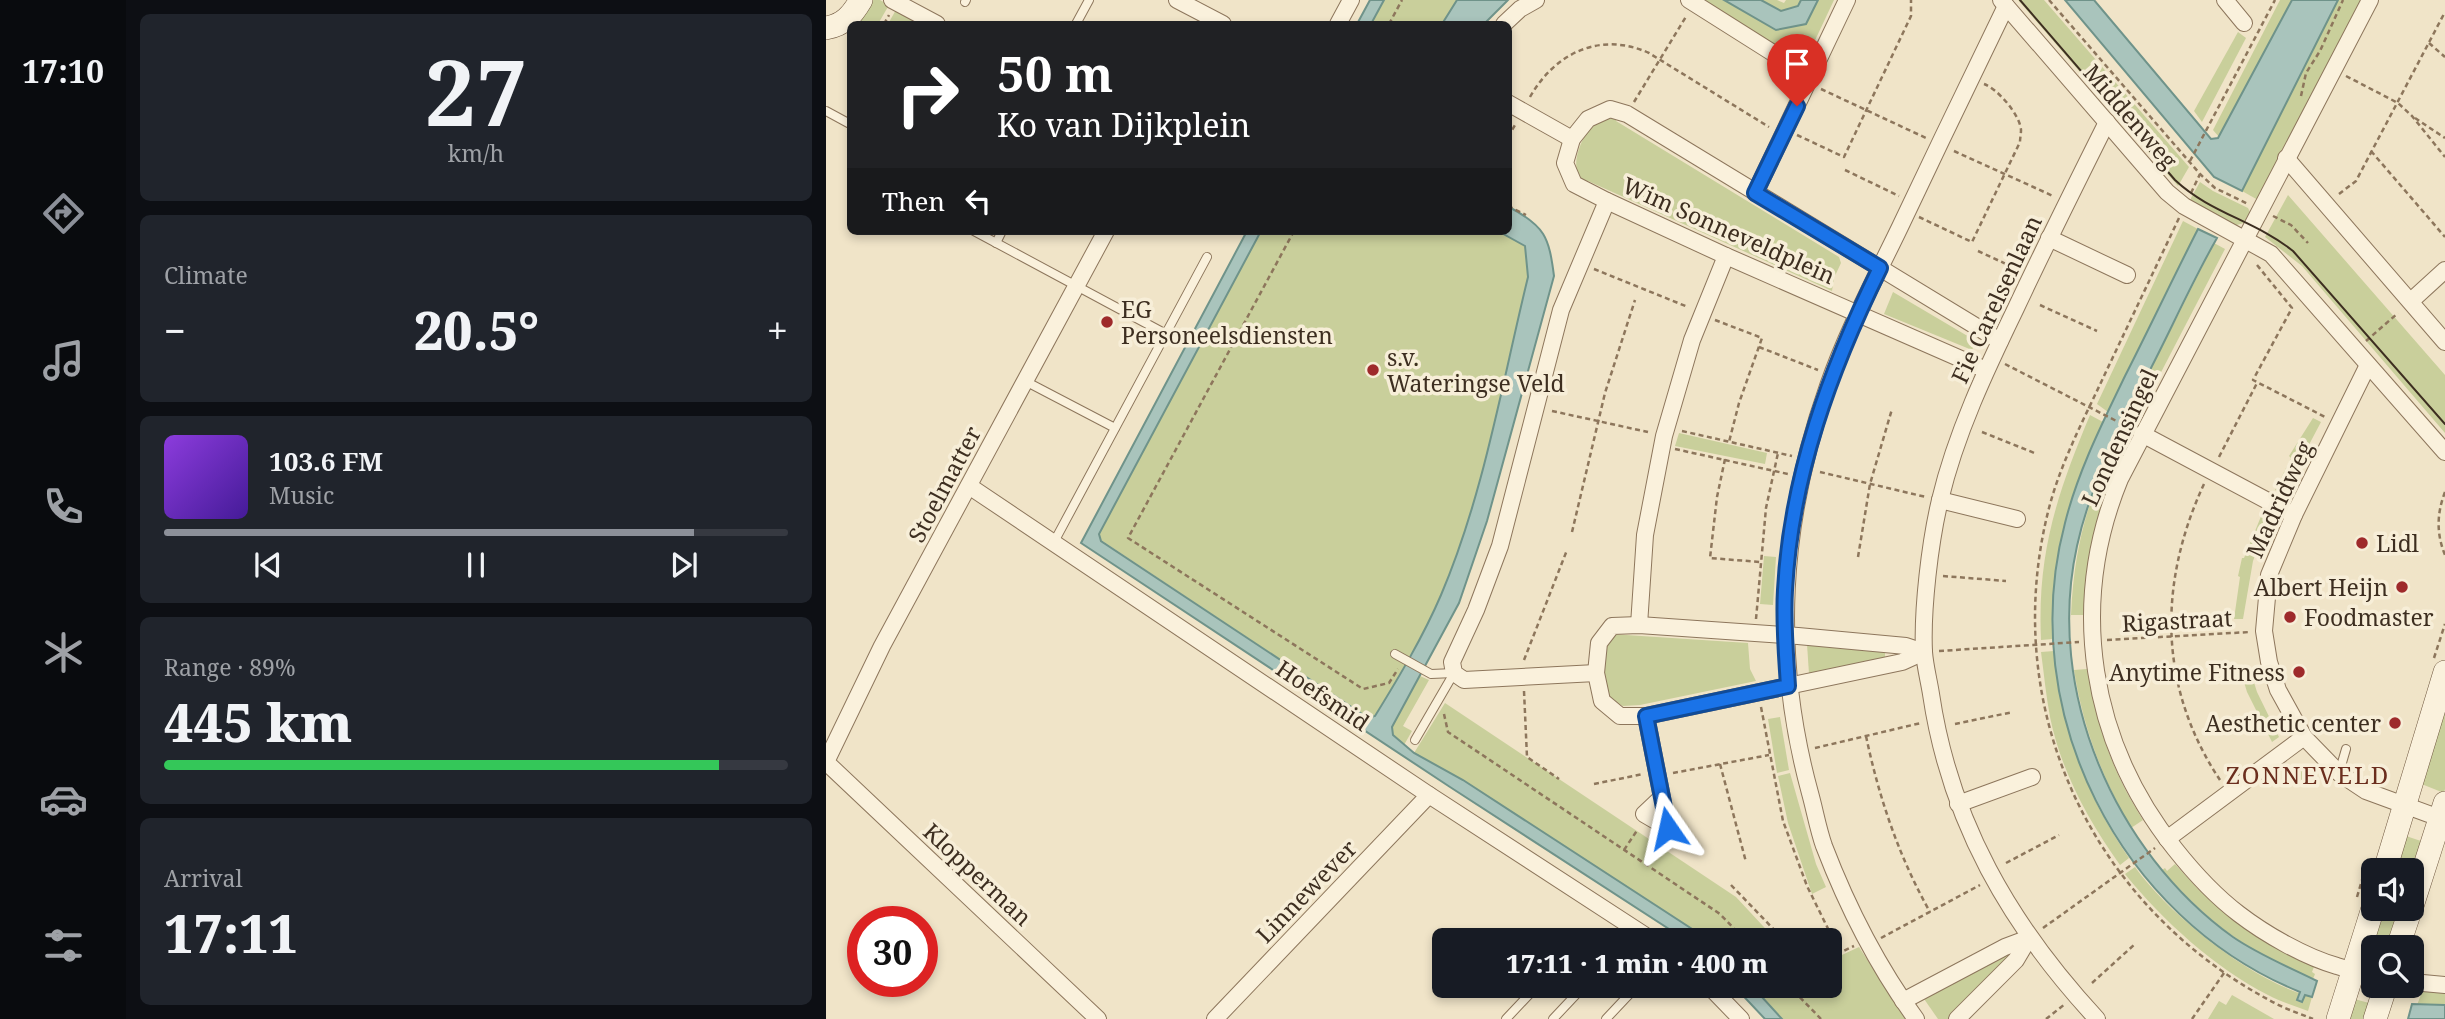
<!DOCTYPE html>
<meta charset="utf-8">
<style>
body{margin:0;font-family:"Noto Serif",serif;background:#20242c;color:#f1f3f6;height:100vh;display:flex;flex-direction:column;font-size:26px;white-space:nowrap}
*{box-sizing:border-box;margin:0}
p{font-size:23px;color:#9ea1a6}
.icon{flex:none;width:38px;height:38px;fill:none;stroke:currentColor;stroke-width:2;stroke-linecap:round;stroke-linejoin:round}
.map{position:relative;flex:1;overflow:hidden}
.drawer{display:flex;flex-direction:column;gap:14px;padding:14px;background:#0d0f14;width:700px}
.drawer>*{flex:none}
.guide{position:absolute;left:21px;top:21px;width:665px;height:214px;border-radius:10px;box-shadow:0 4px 10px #0003;background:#202124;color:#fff;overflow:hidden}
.buttons{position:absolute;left:1535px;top:858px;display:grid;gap:14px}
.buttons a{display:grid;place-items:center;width:63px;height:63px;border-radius:10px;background:#171b24;box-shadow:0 4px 10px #0003;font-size:35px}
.speed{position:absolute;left:21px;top:906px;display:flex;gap:14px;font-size:35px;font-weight:700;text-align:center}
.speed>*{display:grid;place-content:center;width:91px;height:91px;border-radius:50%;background:#171b24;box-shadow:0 4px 10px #0003;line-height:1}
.speed .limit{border:10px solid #d22;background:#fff;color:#111}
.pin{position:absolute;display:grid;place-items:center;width:60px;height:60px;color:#fff;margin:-72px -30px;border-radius:50% 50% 50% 0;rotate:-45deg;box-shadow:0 0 7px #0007}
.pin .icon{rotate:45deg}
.me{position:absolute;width:77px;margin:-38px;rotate:349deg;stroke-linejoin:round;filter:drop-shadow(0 0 5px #0008)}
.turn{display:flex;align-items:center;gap:24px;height:147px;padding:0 35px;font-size:32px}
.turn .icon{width:91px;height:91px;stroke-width:2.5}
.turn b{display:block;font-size:49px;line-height:60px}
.then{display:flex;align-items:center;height:66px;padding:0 35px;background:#0003;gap:14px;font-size:26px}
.big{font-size:52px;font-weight:800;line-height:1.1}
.drawer .tile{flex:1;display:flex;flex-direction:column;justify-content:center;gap:10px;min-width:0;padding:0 24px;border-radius:10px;background:#20242c}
.drawer .dial{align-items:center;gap:0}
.dial b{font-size:91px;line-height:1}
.song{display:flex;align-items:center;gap:21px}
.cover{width:84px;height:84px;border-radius:10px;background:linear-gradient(135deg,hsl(270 70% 55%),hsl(260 70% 35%))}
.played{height:7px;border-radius:4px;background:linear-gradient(90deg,#8c9099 85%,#363941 85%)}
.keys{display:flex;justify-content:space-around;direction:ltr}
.heat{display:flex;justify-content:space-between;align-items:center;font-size:38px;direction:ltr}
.charge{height:10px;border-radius:5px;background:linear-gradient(90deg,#34c759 89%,#363941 0)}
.trip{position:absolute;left:606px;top:928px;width:410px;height:70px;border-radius:10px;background:#171b24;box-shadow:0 4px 10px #0003;font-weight:800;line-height:70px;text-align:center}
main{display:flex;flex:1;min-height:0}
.tabs{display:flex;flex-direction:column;width:126px;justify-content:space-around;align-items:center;background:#090b0e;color:#9ea1a6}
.tabs .icon{width:49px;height:49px}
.tabs .active{color:#8c9099}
.tabs b{font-size:32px;color:#f1f3f6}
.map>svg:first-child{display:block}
.green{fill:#c9cf9b}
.water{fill:#a9c4bc;stroke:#6f938a;stroke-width:2}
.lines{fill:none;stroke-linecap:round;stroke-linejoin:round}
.lane-casing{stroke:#8d765c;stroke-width:10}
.street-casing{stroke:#8d765c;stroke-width:18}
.secondary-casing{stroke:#6f573f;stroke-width:24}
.path{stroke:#8d765c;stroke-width:2.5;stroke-dasharray:5 3.5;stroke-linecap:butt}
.lane{stroke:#faf1dc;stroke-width:8}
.street{stroke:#faf1dc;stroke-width:16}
.secondary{stroke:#faf1dc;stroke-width:23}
.tram{stroke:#3d2e20;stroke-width:2}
.route-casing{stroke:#114b97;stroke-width:18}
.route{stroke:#1a73e8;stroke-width:12}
.poi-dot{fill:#9e2a2b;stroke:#f7eed8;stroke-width:2.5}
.labels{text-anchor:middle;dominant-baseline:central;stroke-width:7;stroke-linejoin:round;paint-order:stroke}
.street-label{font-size:23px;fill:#3d2e20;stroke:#f7eed8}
.poi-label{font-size:23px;fill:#3d2e20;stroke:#f7eed8;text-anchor:start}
.neighbourhood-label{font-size:24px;letter-spacing:2px;fill:#6b2e1e;stroke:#f7eed8}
</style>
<main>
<nav class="tabs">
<b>17:10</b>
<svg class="icon active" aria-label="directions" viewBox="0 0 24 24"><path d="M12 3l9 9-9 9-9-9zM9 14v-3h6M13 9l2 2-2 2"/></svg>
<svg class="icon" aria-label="music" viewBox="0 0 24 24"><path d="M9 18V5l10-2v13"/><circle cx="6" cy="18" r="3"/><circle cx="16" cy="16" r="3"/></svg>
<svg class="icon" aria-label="phone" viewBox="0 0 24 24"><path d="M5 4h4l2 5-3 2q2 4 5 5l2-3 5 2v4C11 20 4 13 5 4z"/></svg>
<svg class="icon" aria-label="climate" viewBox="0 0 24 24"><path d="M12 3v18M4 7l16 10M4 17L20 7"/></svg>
<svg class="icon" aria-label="car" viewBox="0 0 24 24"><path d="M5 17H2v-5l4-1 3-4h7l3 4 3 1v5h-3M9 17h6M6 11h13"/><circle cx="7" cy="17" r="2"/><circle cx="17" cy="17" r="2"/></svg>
<svg class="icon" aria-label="filters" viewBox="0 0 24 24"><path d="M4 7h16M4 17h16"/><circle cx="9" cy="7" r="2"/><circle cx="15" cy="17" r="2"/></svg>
</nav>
<section class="drawer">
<div class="tile dial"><b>27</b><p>km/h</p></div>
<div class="tile"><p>Climate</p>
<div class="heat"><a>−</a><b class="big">20.5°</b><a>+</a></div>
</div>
<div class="tile">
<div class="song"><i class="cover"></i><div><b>103.6 FM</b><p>Music</p></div></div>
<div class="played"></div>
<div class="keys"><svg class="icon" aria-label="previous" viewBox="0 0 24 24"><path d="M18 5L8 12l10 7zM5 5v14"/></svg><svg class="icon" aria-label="pause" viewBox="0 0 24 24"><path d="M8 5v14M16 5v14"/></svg><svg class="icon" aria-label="next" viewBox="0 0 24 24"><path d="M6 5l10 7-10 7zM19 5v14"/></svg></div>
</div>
<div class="tile"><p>Range · 89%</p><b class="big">445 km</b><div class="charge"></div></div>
<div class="tile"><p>Arrival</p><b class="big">17:11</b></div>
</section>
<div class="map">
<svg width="1619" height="1019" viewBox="0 0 1619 1019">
<rect width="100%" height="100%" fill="#f0e4c8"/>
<g class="green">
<polygon points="39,0 54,0 63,5 52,24 32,24 26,22"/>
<polygon points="558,0 631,0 616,24 545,24"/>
<polygon points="877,0 898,0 951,30 980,24 992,0 1008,0 984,51 979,50 973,61"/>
<polygon points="935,0 951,0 958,3 960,0 975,0 972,6 955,11"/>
<polygon points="1192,0 1218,0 1363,167 1352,186"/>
<polygon points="1454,0 1466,0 1393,137 1387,130"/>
<polygon points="1512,0 1537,0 1432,200 1416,191"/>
<polygon points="71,8 99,24 62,24"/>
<polygon points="1412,32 1420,38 1376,122 1368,111"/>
<path d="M 786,114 L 792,116 L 790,121 L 1013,257 L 1015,263 L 1008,278 L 1006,291 L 762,181 L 758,184 C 741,169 755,135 770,122 C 775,118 781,117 786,114 Z"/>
<polygon points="1374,182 1387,191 1422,208 1424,212 1418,223 1407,226 1365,204 1365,198"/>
<polygon points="1462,195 1619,375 1619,433 1476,266 1439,237"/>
<polygon points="1357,221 1372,229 1282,412 1271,404"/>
<path d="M 435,231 L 672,231 L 699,246 L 702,277 C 676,383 658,494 615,595 C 597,637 573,677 549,716 L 542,718 L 275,540 L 273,534 Z"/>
<polygon points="1388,243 1399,249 1317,407 1308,403"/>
<polygon points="1067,292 1150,341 1146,350 1058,314"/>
<path d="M 1264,415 L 1277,422 C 1242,500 1228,553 1227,639 L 1215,640 C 1211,553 1231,494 1264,415 Z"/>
<polygon points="1487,418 1495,422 1457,494 1449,490 1465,458 1463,456"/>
<polygon points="853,433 941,453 939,464 849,446"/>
<path d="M 1285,447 L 1297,454 L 1276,507 L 1268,537 L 1259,615 L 1245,615 C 1248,549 1260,508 1285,447 Z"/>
<polygon points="1436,514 1443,518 1427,561 1417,619 1408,619 1414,577 1412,576 1416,558 1418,558"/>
<polygon points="938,556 950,557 947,605 934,604"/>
<path d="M 785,634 L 922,643 L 924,669 L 930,681 L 814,705 L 797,706 L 785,700 C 776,677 774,656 785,634 Z"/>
<polygon points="981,644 1059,650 1059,660 983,674"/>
<path d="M 1228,651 C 1239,731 1256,790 1303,858 L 1294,865 C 1262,820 1235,771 1224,717 C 1220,696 1218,674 1215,652 Z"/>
<path d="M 1261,669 C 1273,729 1284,768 1317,820 L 1305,828 C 1276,778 1257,727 1248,670 Z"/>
<polygon points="1424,670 1431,692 1453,737 1446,742 1421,692 1415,672"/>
<polygon points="594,676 603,680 577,726 586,731 578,745 567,735 566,727"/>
<polygon points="1619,697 1619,789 1618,793 1593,783"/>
<polygon points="619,703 910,897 950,940 883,940 637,780 588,753"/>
<polygon points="954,717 963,770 951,773 942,719"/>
<polygon points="1475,765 1489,778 1481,787 1466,773"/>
<polygon points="964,773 990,864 1000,887 986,894 962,823 952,776"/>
<polygon points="1577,835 1601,843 1586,892 1586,870 1566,870"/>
<path d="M 1349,864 L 1371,888 L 1403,915 L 1489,964 L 1486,972 L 1489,974 L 1487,979 C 1460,966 1431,954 1407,936 C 1380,917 1358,894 1336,870 L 1339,868 L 1341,871 Z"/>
<path d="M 1309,867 C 1344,916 1427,982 1486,997 L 1482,1011 C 1469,1006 1455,1002 1442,995 C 1389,968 1336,920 1299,874 Z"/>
<polygon points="1554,908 1580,908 1568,947 1555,947 1543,943"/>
<polygon points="1033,947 1080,1019 956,1019 925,985 1003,985 1003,961"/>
<polygon points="1183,949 1187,955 1123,1019 1112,1019 1096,996"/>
<polygon points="1596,992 1619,992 1619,1005 1591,1005"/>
<polygon points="1406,995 1448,1019 1382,1019 1393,1001 1400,1005"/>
<polygon points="1525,998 1550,1005 1545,1019 1518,1019"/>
</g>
<g class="water">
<polygon points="544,0 558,0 545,24 531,24"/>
<polygon points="631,0 682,0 658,24 616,24"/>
<polygon points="898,0 935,0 955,11 972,6 975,0 992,0 980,24 950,30"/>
<polygon points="1239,0 1268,0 1385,139 1392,138 1466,0 1512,0 1416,191 1388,177"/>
<path d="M 683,207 C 719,226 723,237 728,276 L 661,521 L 633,603 L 566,727 L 567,735 L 588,753 L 637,780 L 883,940 L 860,940 L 624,787 L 255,543 L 421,231 L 435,231 L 273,534 L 275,541 L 542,718 L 549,716 C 573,677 597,637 615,595 C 658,494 676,383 702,277 L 699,246 L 672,231 L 682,231 Z"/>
<path d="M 1372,229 L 1391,238 C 1367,280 1348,323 1326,366 C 1297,424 1265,481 1251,546 C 1219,691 1288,851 1407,937 C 1433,955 1463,967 1491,981 L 1486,997 L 1479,995 L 1476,1002 L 1471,1000 L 1474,992 C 1293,919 1189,711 1239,523 C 1252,471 1276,424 1299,376 C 1324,327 1347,278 1372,229 Z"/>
<polygon points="907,985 925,985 956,1019 939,1019"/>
<polygon points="1586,1004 1619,1005 1619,1019 1582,1019"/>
</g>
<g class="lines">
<g class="lane-casing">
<g id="lane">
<polyline points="139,2 140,0"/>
<polyline points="250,24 263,0"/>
<polyline points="0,111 24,124"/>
<polyline points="148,231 340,334"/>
<polyline points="170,243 176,231"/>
<polyline points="199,381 289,428"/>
<polyline points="228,542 381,257"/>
<polyline points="569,654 605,674 628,673"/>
<polyline points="589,740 628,673"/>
<polyline points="1513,773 1520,749"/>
<polyline points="680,1019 712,985"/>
<polyline points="727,1019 759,985"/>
<polyline points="780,1019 812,985"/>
</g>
</g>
<g class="street-casing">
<g id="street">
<polyline points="66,0 111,24"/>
<polyline points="351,0 397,24"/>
<polyline points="863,0 985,77"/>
<polyline points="1175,0 1341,192 1358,206 1445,254 1619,452"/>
<polyline points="1399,0 1418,23"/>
<path d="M 1544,0 L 1294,479 C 1242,606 1264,742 1349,849 C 1368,873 1388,895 1413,914 C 1439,934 1479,957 1511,966 C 1523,970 1535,972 1547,975"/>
<polyline points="512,24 525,0"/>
<polyline points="678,24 694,9 710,0"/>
<polyline points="682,103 746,139"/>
<polyline points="1460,158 1619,342"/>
<polyline points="929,193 1021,0"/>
<polyline points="1223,238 1301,275"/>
<polyline points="1585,301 1619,270"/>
<polyline points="1542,365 1468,515 1443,575 1438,631 1443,662 1452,690 1478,737 1513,773 1540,791 1619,820"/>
<polyline points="1160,370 900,256 781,201 748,184 739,163 746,139 762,119 784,109 801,114 1174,341"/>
<polyline points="1316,434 1468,515"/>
<polyline points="143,486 603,795 826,940"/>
<polyline points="1114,500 1191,519"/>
<polygon points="813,625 972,636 1080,646 1098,652 1076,662 820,716 794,716 776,701 770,673 773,643 786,626"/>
<polyline points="813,625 819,535 838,436 866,340 900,256"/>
<polyline points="770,673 638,680 628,673 626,662 650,610 674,546 735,310 781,201"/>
<polyline points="820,716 842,828 818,814 836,797"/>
<polyline points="1132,804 1206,777"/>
<polyline points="1341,839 1478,737"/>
<polyline points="1586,982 1619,985"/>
<polyline points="882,985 915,1019"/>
<polyline points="1077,1001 1179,947 1203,938"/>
<polyline points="272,1019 0,762 56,646 280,231"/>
<polyline points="389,1019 603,795"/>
<path d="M 1090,1019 C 1052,967 1021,906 998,846 C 992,829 989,811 984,793 C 946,654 954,522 1002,386 C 1021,331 1049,279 1074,227 C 1109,153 1144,80 1180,6"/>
<polyline points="1131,1019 1190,960 1203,938"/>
<path d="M 1271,1019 C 1184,925 1124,822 1105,694 C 1103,681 1099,666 1098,652 C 1096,609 1104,542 1114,500 C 1130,433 1160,370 1190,308 C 1219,246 1250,184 1281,122"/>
</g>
</g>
<g class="secondary-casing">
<g id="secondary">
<path d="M 0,28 C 18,25 26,15 35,0"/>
<polyline points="1559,870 1619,672"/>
<polyline points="1586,906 1619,803"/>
<polyline points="1572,947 1585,908"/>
<polyline points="1512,1019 1547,908"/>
<polyline points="1549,1019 1560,985"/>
</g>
</g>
<g class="path">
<polyline points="1223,0 1374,174 1389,188 1422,204"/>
<polyline points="58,24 63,15"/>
<polyline points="563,24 576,0"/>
<polyline points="1603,43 1619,57"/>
<polyline points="1520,76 1572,103 1586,116 1619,157"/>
<polyline points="995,89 1100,138"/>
<polyline points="1475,96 1480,73 1494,51 1517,0"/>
<path d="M 704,97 C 729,53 774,31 823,53 L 943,127"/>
<polyline points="808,102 861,15"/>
<polyline points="1589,118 1619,138"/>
<polyline points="971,135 1018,157 1085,16 1085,0"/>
<polyline points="682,137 689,125"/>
<polyline points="1128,151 1227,196"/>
<polyline points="1545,151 1619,237"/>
<polyline points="1364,161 1449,0"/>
<polyline points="1019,170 1073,196"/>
<polyline points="1365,193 1374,174"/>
<polyline points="1513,194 1530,181 1619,12"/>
<polyline points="682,206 700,215"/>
<polyline points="1447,216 1465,225 1482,243"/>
<path d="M 1093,217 L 1146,242 L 1194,142 C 1194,138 1195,134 1195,130 C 1194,115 1172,89 1158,84"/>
<path d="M 1353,218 C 1328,271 1303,323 1278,376 C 1258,419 1235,462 1223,508 C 1172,706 1264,904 1443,1000 C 1457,1008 1472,1013 1487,1019"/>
<polyline points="468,231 302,538 537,689 563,683 572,669"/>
<polyline points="1152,251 1193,270"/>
<polyline points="1431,265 1466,308 1427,380 1501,418"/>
<polyline points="768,269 862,307"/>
<polyline points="1214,305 1271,331"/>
<polyline points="889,320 936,338 913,403 903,442"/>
<polyline points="1540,341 1572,313"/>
<polyline points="933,347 992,370"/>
<polyline points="1179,364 1304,428"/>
<polyline points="726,411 822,432"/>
<polyline points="856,431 966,456"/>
<polyline points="1156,432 1211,454"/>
<polyline points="849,449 962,474"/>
<polyline points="1393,457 1431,383"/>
<polyline points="899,459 891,497 884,558 934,562"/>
<polyline points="994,472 1100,497"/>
<path d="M 1378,484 C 1332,583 1332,687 1394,780"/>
<path d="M 1619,492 C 1611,513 1610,533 1619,555"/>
<polyline points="746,532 779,393 809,300"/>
<polyline points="1032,557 1044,484 1066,409"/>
<polyline points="1117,576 1180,581"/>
<polyline points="930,619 940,508 952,453"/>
<polyline points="1281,640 1424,632"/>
<polyline points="1113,651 1253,642"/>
<polyline points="1608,658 1619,624"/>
<polyline points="698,660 741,550"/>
<polyline points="698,691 701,757 733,779"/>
<polyline points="935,707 957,821 981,886 1014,953"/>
<polyline points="618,714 622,732 894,914 919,940"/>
<polyline points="1129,724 1187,712"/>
<path d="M 1040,736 C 1053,798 1073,857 1104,912"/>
<polyline points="989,748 1095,723"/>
<polyline points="894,764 920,862"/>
<polyline points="847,773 943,755"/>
<polyline points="768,784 817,774"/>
<polyline points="798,850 812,829"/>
<polyline points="1180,863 1233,835"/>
<polyline points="905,885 958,940"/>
<polyline points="1531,897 1539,870"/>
<polyline points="1217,928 1329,848"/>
<polyline points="1055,938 1154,885"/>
<polyline points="1003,958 1028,946"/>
<polyline points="1266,983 1309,944"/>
<polyline points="962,985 995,1019"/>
<polyline points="1220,1019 1239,1004"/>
<polyline points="1366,1019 1398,973"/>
</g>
<use href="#lane" class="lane"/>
<use href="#street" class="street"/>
<use href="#secondary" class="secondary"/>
<path class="tram" d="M 1194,0 L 1349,180 C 1384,213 1430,221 1467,251 L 1619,424"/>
</g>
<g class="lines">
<g class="route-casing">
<path id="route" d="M 842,828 L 820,716 L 962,686 C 960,654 957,622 959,590 C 965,476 1004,370 1054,268 L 929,193 L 971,106"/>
</g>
<use href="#route" class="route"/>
</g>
<g class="poi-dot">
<circle cx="281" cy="322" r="7"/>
<circle cx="547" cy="370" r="7"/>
<circle cx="1536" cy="543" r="7"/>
<circle cx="1576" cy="587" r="7"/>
<circle cx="1464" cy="617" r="7"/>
<circle cx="1473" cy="672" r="7"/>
<circle cx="1569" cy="723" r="7"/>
</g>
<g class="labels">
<g class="street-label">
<text transform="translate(1305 116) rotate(49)">Middenweg</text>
<text transform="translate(903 230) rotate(24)">Wim Sonneveldplein</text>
<text transform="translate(1170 299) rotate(-65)">Fie Carelsenlaan</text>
<text transform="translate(1293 437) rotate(-65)">Londensingel</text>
<text transform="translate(118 484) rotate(-62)">Stoelmatter</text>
<text transform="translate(1453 499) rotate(-65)">Madridweg</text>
<text transform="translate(1351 620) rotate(-3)">Rigastraat</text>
<text transform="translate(497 695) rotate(34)">Hoefsmid</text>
<text transform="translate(152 874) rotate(43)">Klopperman</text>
<text transform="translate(480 891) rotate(-46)">Linnewever</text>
</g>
<g class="poi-label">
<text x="295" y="309">EG<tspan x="295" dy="26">Personeelsdiensten</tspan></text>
<text x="561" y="357">s.v.<tspan x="561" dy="26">Wateringse Veld</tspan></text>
<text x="1550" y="543">Lidl</text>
<text x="1562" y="587" text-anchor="end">Albert Heijn</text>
<text x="1478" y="617">Foodmaster</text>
<text x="1459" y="672" text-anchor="end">Anytime Fitness</text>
<text x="1555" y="723" text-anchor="end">Aesthetic center</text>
</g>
<g class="neighbourhood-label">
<text x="1482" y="774">ZONNEVELD</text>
</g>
</g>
</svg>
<div class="buttons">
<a><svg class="icon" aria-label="sound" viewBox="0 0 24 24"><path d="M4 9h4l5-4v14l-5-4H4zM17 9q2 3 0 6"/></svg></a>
<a><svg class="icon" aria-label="search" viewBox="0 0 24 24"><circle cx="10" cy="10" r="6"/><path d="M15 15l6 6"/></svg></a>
</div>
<div class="speed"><div class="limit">30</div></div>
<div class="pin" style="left:971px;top:106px;background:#d93025"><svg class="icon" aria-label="arrive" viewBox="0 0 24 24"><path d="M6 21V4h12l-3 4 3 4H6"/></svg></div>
<svg class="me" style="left:842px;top:828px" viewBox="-20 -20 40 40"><path d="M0-17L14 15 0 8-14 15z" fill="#1a73e8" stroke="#fff" stroke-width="4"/></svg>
<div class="trip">17:11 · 1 min · 400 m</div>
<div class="guide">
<div class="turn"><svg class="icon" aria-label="right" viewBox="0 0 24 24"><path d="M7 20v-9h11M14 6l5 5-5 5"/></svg><div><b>50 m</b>Ko van Dijkplein</div></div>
<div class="then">Then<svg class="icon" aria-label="left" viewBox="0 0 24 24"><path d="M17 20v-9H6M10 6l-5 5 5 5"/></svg></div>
</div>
</div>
</main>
